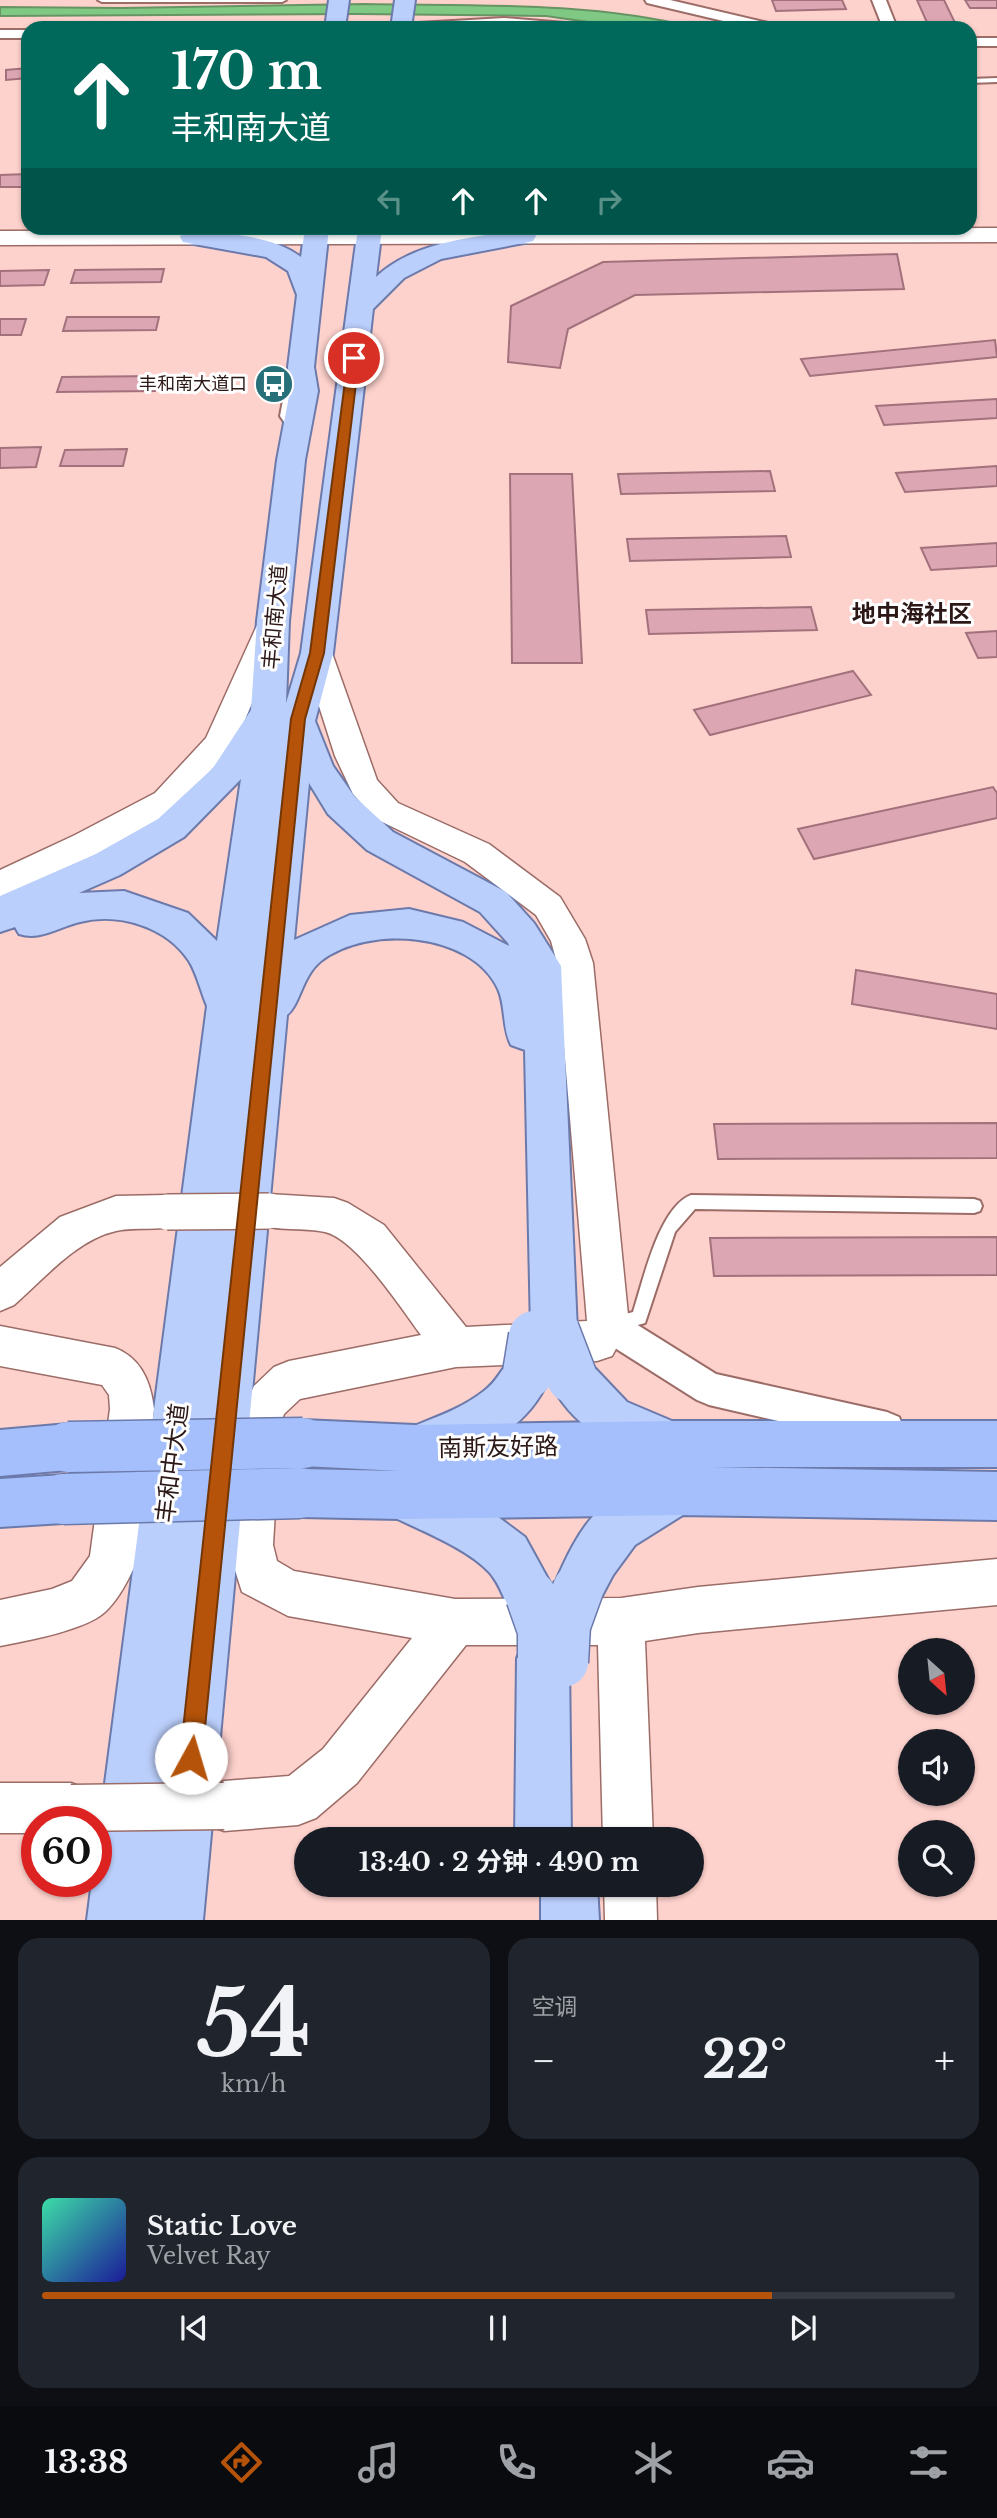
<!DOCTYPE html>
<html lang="zh">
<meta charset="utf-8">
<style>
body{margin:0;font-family:"Libre Baskerville","Noto Sans SC",serif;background:#20242c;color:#f1f3f6;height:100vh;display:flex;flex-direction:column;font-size:26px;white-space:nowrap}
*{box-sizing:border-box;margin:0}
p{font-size:23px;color:#9ea1a6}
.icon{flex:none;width:38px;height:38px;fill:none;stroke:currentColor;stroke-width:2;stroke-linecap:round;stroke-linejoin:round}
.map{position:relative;height:1920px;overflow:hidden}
.details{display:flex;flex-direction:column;gap:18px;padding:18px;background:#0d0f14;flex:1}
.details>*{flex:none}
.top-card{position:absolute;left:21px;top:21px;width:956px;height:214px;border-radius:21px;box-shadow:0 2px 5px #0004;background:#00695c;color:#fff;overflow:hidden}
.needle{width:46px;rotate:153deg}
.buttons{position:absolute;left:898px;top:1638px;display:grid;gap:14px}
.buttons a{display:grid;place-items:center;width:77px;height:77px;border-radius:50%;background:#171b24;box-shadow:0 2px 5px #0004;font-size:35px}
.speed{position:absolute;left:21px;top:1806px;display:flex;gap:14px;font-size:35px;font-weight:700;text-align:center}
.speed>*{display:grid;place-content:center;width:91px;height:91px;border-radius:50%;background:#171b24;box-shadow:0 2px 5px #0004;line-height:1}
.speed .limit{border:10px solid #d22;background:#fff;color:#111}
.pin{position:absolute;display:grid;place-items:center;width:60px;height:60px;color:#fff;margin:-30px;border:4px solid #fff;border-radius:50%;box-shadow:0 2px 7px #0007}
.me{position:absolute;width:77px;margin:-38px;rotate:6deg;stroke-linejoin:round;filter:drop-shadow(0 0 5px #0008)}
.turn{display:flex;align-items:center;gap:24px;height:147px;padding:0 35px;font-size:32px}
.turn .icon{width:91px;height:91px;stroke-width:2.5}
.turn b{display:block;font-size:49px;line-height:60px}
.lanes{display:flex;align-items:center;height:66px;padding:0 35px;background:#0003;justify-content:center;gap:35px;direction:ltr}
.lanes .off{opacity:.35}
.big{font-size:52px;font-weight:700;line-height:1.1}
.details .card{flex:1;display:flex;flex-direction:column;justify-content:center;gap:10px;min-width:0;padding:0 24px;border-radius:21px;background:#20242c}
.details .dial{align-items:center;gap:0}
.dial b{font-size:91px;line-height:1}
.song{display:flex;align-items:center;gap:21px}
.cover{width:84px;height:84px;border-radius:10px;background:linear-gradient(135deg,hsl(160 70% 55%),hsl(240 70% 35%))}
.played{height:7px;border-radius:4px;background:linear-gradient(90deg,#b45309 80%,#363941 80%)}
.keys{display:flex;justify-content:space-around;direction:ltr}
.heat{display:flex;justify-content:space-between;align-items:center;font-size:38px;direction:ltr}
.details .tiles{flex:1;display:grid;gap:18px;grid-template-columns:1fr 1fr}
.card:last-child{grid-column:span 2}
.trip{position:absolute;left:294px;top:1827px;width:410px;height:70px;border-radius:35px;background:#171b24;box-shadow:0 2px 5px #0004;font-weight:700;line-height:70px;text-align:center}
.menu{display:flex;height:112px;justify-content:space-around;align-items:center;background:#090b0e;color:#9ea1a6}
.menu .icon{width:49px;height:49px}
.menu .active{color:#b45309}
.menu b{font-size:32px;color:#f1f3f6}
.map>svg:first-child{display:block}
.water{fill:#80c984;stroke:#679463;stroke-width:2}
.building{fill:#dca7b2;stroke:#a2717c;stroke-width:2}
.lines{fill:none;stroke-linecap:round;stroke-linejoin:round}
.service-casing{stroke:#9c6c67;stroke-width:4}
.minor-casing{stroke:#9c6c67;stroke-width:4}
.tertiary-casing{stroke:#9c6c67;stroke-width:3}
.primary-casing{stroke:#6b7aab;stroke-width:4}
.trunk-casing{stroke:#6b7aab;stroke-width:4}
.service{fill:#fff;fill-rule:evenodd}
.minor{fill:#fff;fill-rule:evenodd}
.tertiary{fill:#fff;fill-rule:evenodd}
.primary{fill:#bbcffc;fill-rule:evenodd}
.trunk{fill:#a4bffb;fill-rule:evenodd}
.tertiary-bridge-far1-casing{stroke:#9c6c67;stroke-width:38;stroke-linecap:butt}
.tertiary-bridge-casing{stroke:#9c6c67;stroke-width:49;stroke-linecap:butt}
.primary-bridge-casing{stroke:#6b7aab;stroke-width:53;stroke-linecap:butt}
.trunk-bridge-casing{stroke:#6b7aab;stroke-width:53;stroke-linecap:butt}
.tertiary-bridge-far1{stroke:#fff;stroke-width:35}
.tertiary-bridge{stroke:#fff;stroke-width:46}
.primary-bridge{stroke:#bbcffc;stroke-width:50}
.trunk-bridge{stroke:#a4bffb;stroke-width:50}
.route{fill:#b45309;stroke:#753606;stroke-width:2}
.labels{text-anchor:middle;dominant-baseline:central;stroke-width:6;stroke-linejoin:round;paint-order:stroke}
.far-poi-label{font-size:18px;fill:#2c1817;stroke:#fefefe;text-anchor:end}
.street-label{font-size:21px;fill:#2c1817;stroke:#fefefe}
.quarter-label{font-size:24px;font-weight:bold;fill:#2c1817;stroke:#fefefe}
.near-street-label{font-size:24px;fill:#2c1817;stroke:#fefefe}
</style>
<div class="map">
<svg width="997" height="1920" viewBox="0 0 997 1920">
<rect width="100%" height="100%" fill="#fdd1cc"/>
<path class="water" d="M 365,4 C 475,6 589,1 697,28 L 630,28 L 546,16 L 358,14 L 0,16 L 0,7 L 122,8 Z"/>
<g class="building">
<polygon points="772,0 842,0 846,9 776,11"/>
<polygon points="917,0 944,0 957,27 929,27"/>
<polygon points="965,0 997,0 997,8 970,8"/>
<polygon points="28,68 28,78 6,80 6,70"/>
<polygon points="28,174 28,187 0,187 0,175"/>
<polygon points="897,254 904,289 635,295 568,329 560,368 508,362 511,306 603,262"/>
<polygon points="164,269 161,282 71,283 75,270"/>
<polygon points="49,270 44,285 0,286 0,271"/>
<polygon points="67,317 159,317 156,330 63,331"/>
<polygon points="0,319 26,319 21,335 0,335"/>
<polygon points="995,340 997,357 810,376 801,359"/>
<polygon points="158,376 155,391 57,392 62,377"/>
<polygon points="997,399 997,418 884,425 876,406"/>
<polygon points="41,447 36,467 0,468 0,448"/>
<polygon points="127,449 123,466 60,466 65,450"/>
<polygon points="997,466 997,486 905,492 896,473"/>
<polygon points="770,471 775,491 621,494 618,474"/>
<polygon points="510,474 572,474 582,663 512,663"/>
<polygon points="786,536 791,557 630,561 627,539"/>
<polygon points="997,543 997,566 931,570 921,548"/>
<polygon points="811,607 817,630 649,634 646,610"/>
<polygon points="997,631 997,657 978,658 966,633"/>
<polygon points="853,671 871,695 710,735 694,710"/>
<polygon points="993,787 997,793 997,818 814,859 798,829"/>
<polygon points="856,970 997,994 997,1029 852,1004"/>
<polygon points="997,1123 997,1158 718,1159 714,1124"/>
<polygon points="997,1237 997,1275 714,1276 710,1238"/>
</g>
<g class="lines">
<g class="service-casing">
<g id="service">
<polygon points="98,0 286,0 282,2 102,2"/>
<polygon points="504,18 601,26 605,28 504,22 404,28 397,26 401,24"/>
<polygon points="997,78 997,82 970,83 970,79"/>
<polygon points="293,371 301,373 297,379 290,416 301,431 296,434 292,433 280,416 287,379"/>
<path d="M 691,1195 L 974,1199 L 980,1201 L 982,1206 L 980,1211 L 974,1213 L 695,1209 L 675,1232 L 645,1323 L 613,1332 L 607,1329 L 605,1324 L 607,1319 L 633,1312 C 643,1281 659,1207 691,1195 Z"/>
</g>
</g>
<g class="minor-casing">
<g id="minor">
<polygon points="645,0 670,0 777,25 779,28 753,28 647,3"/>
<polygon points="872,0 886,0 897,28 883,28"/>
<rect x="0" y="30" width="28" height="8"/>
<rect x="970" y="38" width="27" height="8"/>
<polygon points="608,1310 620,1314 716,1374 887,1412 899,1417 904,1429 899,1441 887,1446 709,1405 697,1400 596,1336 591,1325 596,1314"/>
</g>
</g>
<g class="tertiary-casing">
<g id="tertiary">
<polygon points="997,228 997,242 0,245 0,231"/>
<polygon points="273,612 283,614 287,621 235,743 177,809 99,853 0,897 0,870 75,835 155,793 206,738 259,621 263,614"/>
<path d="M 317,643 L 327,646 L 332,653 L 377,780 L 398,803 L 489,844 L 560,897 L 585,939 L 593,963 L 629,1325 L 612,1356 L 597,1361 L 456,1367 L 300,1399 L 284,1414 L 280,1425 L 273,1545 L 277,1561 L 294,1571 L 455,1599 L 621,1598 L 698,1587 L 997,1559 L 997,1605 L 698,1633 L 645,1641 L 653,1839 L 603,1839 L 598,1645 L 466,1645 L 357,1783 L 316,1818 L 298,1825 L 224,1831 L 206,1824 L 199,1806 L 206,1788 L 224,1781 L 289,1776 L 323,1749 L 412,1638 L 288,1616 L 242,1592 L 227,1545 L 236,1424 L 254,1386 L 274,1367 L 289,1361 L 421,1335 C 401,1308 356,1239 325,1232 C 302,1227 278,1232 255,1223 L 249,1211 L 255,1199 L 269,1194 L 334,1198 L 348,1203 L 384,1225 L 466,1327 L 587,1321 L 557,963 L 551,941 L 536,915 L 465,862 L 376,819 L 353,794 L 335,756 L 302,653 L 307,646 Z"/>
<path d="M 167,1195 L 181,1200 L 187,1212 L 181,1224 C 159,1232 138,1226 116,1231 C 76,1240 44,1279 14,1305 L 0,1311 L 0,1267 L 60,1217 L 116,1196 Z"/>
<path d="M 0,1326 L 115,1348 C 141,1358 151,1382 154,1409 L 135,1565 C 128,1581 118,1600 105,1612 C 86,1630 26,1641 0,1646 L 0,1600 L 52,1589 L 72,1581 L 90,1556 L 110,1409 L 109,1395 L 102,1385 L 0,1366 Z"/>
<polygon points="0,1783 71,1783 89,1790 96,1808 90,1822 37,1822 37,1833 0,1833"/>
<polygon points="604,1885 656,1885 657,1920 605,1920"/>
</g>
</g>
<g class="primary-casing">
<g id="primary">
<polygon points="329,0 349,0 345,28 325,28"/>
<polygon points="395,0 415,0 411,28 391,28"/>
<path d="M 305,228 L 329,228 L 314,367 L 318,391 L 305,460 L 289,621 L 286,703 L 301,653 L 358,228 L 382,228 L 376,277 C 414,241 474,238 524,229 L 533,231 L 536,236 L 533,241 L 524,243 L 441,259 L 404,278 L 373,309 L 333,653 L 315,721 L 333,766 L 354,796 L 393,832 L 506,892 L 534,923 L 561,966 L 577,1331 L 570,1346 L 554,1352 L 538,1346 L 531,1331 L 525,1050 L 511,1045 C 502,1028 506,1007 498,989 C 471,931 367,925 321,961 C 302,976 300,1005 287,1015 L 203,1920 L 145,1920 L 262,888 L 145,1920 L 87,1920 L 92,1881 L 96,1881 L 96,1852 L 207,1006 C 201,992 197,974 189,961 C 167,927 119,912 80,922 C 58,927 41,941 19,934 L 15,927 L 0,932 L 0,896 L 94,855 L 158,819 L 213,768 L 251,710 L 257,621 L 277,460 L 290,391 L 288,367 L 297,295 L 288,271 L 266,257 L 183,242 L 180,237 L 183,232 L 192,230 C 228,234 272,235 301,257 ZM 241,779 L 217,941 L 188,913 L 124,891 L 79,893 L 120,875 L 184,837 ZM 309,783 L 328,814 L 367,850 L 480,912 L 508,943 L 509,946 L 463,922 L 409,909 L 350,915 L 294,940 Z"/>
<path d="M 528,1351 L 544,1357 L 551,1372 L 555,1362 L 572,1356 L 589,1362 L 627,1402 L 679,1424 L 686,1440 L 679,1456 L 662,1463 C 614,1448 570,1427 549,1379 C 525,1434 478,1448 426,1467 L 409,1460 L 402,1444 L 409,1428 C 436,1417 461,1409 484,1391 C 504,1376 499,1362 528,1351 Z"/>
<path d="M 677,1467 L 694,1474 L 701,1491 L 694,1508 L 635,1545 L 613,1575 L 596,1607 L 578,1614 L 560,1607 L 556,1597 L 549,1614 L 531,1622 C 500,1609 508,1595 490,1573 C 468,1548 415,1528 385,1513 L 377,1496 L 385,1479 L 402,1472 L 490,1511 L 525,1537 L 553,1588 C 563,1564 580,1525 601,1509 C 622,1492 652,1477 677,1467 Z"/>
<polygon points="543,1632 561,1640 569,1658 571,1839 515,1839 517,1658 525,1640"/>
<polygon points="541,1885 597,1885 599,1920 541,1920"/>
</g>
</g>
<g class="trunk-casing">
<g id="trunk">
<polygon points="303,1420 415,1425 674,1421 997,1421 997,1467 713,1467 997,1472 997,1520 677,1515 400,1519 300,1517 283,1510 275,1493 283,1476 300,1469 399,1471 303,1466 286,1459 279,1443 286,1427"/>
<polygon points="68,1424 85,1430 92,1447 85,1464 68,1470 0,1476 0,1430"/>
<polygon points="63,1475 80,1482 88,1499 80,1516 63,1523 0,1527 0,1479"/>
</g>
</g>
<use href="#service" class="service"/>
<use href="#minor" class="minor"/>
<use href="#tertiary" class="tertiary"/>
<use href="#primary" class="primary"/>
<use href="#trunk" class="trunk"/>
<g class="tertiary-bridge-far1-casing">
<polyline id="tertiary-bridge-far1" points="167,1212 269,1211"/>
</g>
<g class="tertiary-bridge-casing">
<polyline id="tertiary-bridge" points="71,1808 224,1806"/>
</g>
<g class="primary-bridge-casing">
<g id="primary-bridge">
<polyline points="554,1331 572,1378"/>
<polyline points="528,1373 534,1336"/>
<polyline points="531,1596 543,1630 543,1658"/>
<polyline points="563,1662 565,1625 578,1589"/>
</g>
</g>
<g class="trunk-bridge-casing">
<g id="trunk-bridge">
<polyline points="68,1447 303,1443"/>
<polyline points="63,1499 300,1493"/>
</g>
</g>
<use href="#tertiary-bridge-far1" class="tertiary-bridge-far1"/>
<use href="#tertiary-bridge" class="tertiary-bridge"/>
<use href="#primary-bridge" class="primary-bridge"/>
<use href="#trunk-bridge" class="trunk-bridge"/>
</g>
<polygon class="route" points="354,354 359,358 324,653 305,719 202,1758 199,1765 191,1769 183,1765 180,1758 291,719 310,653 348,358"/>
<defs>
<g id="bus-disc" transform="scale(2.0125)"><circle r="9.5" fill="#277079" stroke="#fefefe"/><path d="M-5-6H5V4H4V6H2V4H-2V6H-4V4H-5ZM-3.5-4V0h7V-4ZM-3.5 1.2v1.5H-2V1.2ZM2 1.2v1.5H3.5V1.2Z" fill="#fff"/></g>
</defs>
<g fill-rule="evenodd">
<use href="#bus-disc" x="274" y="384"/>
</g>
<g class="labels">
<g class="far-poi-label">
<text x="247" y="384">丰和南大道口</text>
</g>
<g class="street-label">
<text transform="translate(275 617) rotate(-85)">丰和南大道</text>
</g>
<g class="quarter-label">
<text x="912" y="613">地中海社区</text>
</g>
<g class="near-street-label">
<text transform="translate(498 1447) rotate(-1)">南斯友好路</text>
<text transform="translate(172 1463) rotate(-83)">丰和中大道</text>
</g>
</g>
</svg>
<div class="buttons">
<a><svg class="needle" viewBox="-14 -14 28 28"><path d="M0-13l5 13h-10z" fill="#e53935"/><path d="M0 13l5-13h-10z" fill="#9ea1a6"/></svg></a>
<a><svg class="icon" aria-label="sound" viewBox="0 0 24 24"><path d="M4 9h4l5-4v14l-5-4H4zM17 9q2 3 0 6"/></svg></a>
<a><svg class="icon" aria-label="search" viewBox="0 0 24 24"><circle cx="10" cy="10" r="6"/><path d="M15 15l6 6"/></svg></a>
</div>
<div class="speed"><div class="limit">60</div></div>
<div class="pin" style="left:354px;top:358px;background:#d93025"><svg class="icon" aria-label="arrive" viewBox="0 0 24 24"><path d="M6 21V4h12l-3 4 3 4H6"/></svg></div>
<svg class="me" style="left:191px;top:1758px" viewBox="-20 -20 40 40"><circle r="19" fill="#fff"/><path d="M0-13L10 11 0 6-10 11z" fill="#b45309"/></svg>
<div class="trip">13:40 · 2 分钟 · 490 m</div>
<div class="top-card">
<div class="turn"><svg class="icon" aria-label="ahead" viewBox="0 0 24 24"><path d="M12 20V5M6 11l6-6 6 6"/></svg><div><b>170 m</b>丰和南大道</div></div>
<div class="lanes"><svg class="icon off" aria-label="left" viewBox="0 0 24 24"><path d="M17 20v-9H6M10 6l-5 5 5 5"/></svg><svg class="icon" aria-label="ahead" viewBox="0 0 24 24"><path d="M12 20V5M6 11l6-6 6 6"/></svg><svg class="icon" aria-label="ahead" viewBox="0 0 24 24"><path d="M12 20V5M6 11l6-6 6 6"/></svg><svg class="icon off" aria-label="right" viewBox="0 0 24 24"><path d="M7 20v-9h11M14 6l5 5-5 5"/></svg></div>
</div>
</div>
<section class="details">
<div class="tiles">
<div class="card dial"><b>54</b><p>km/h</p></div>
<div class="card"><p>空调</p>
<div class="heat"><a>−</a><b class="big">22°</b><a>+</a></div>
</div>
<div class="card">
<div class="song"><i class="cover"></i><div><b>Static Love</b><p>Velvet Ray</p></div></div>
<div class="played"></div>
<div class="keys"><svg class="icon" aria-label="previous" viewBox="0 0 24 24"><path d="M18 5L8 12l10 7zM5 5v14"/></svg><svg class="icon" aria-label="pause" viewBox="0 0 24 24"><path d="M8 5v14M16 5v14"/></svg><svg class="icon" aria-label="next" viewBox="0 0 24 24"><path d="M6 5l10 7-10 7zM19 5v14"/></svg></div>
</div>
</div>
</section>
<nav class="menu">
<b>13:38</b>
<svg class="icon active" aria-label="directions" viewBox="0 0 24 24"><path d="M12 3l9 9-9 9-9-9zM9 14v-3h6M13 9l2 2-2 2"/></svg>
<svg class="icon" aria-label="music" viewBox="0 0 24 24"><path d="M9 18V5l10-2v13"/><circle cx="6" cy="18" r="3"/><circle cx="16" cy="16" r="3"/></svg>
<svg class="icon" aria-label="phone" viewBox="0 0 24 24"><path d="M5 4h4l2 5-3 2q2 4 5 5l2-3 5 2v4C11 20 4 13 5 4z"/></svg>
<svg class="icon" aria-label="climate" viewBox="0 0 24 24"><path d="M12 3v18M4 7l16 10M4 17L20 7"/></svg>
<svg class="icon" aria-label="car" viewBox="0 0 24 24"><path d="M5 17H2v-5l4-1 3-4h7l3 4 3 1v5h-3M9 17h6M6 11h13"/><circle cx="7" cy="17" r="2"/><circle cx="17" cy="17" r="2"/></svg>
<svg class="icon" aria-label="filters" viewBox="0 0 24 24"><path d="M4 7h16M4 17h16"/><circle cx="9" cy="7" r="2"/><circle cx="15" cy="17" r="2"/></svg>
</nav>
